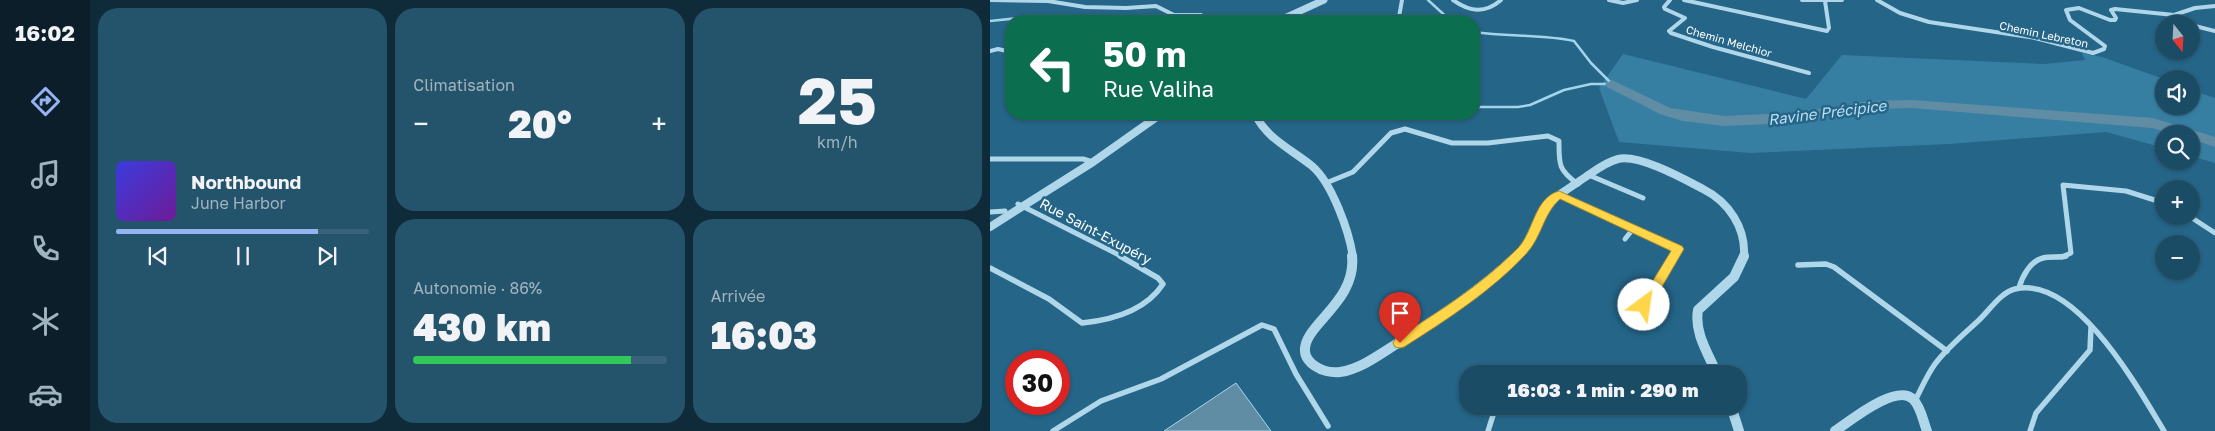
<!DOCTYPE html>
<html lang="fr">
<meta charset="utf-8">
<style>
body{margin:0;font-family:"Golos Text",sans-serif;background:#24536c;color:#f1f3f6;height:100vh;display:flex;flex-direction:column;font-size:19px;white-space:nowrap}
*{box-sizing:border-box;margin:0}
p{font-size:16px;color:#a0b4bf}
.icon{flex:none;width:28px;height:28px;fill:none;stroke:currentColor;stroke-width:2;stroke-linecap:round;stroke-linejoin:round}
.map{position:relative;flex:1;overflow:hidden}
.sheet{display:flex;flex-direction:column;gap:8px;padding:8px;background:#0f2a38;width:900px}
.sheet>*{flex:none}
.guide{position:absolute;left:15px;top:15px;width:475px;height:105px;border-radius:20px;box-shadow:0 1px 4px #0004,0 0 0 1px #39637a;background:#0b6e4f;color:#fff;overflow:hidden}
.needle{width:32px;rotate:162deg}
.fabs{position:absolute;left:1165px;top:15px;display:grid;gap:10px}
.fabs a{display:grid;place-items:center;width:45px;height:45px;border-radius:50%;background:#1b4c66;box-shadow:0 1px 4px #0004,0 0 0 1px #39637a;font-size:25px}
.speed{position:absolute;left:15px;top:350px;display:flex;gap:10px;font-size:25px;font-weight:700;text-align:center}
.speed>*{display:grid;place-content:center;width:65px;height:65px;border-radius:50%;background:#1b4c66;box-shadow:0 1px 4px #0004,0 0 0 1px #39637a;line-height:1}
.speed .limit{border:8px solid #d22;background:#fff;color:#111}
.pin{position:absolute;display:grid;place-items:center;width:42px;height:42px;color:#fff;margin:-51px -21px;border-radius:50% 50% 50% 0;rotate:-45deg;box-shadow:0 0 5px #0007}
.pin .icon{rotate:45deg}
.me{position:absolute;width:55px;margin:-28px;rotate:31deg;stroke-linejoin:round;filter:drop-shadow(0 0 4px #0008)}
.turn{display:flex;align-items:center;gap:18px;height:105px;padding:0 15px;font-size:22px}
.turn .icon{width:65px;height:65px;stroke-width:2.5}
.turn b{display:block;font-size:35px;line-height:42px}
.big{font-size:38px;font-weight:800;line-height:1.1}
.sheet .card{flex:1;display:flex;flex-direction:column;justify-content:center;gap:8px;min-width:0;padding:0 18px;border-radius:20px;background:#24536c}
.sheet .dial{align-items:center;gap:0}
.dial b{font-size:65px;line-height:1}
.song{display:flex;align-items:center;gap:15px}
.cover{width:60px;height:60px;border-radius:8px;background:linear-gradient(135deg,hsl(240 70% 55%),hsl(280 70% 35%))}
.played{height:5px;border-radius:2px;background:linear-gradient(90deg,#95b2f1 80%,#39637a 80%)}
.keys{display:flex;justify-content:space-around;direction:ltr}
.heat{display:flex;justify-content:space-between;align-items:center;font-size:28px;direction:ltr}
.charge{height:8px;border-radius:4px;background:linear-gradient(90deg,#34c759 86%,#39637a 0)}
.sheet .tiles{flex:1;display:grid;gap:8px;grid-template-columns:repeat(3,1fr)}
.card:first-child{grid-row:span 2}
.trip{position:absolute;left:469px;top:365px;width:288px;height:50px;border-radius:20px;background:#1b4c66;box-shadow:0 1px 4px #0004,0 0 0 1px #39637a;font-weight:800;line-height:50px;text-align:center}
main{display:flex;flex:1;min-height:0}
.dock{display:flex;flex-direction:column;width:90px;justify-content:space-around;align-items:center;background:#0b1e29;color:#a0b4bf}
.dock .icon{width:35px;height:35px}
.dock .on{color:#95b2f1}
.dock b{font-size:22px;color:#f1f3f6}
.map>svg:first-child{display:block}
.green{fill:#367fa3}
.water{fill:#618da4;stroke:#a5d4ea}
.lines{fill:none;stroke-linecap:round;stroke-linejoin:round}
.stream{stroke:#a5d4ea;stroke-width:2.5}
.river{fill:#618da4;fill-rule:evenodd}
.minor-far2{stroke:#b0d6e9;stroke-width:4}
.minor-far1{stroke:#b0d6e9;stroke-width:5}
.minor{stroke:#b0d6e9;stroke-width:5.5}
.tertiary-far2{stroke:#b0d6e9;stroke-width:7}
.tertiary-far1{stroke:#b0d6e9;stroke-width:8}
.tertiary{stroke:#b0d6e9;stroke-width:10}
.route{fill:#ffd54a;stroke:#a68a30}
.labels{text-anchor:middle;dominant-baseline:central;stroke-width:5;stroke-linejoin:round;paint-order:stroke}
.far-street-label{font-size:11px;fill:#fff;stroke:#246588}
.street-label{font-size:14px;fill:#fff;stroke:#246588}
.water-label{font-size:15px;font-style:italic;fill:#bcdff1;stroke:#246588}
</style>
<main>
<nav class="dock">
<b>16:02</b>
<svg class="icon on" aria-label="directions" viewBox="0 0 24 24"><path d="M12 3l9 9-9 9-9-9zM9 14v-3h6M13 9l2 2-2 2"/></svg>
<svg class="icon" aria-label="music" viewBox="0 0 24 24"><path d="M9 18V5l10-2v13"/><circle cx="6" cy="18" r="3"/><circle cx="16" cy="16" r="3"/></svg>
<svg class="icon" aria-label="phone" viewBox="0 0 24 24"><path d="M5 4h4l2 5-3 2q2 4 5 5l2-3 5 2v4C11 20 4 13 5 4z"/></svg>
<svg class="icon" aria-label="climate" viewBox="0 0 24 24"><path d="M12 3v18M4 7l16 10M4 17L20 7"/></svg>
<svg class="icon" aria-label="car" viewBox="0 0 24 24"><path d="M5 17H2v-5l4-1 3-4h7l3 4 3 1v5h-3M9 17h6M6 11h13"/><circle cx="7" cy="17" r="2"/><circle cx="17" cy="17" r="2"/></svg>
</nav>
<section class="sheet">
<div class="tiles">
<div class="card">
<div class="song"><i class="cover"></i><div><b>Northbound</b><p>June Harbor</p></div></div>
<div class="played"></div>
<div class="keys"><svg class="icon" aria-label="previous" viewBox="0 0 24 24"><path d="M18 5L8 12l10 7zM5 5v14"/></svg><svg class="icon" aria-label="pause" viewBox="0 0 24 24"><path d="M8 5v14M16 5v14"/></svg><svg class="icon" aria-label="next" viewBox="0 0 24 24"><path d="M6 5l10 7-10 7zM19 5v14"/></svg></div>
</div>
<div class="card"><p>Climatisation</p>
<div class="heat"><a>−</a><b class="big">20°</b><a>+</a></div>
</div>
<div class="card dial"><b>25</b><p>km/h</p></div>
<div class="card"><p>Autonomie · 86%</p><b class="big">430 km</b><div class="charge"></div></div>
<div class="card"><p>Arrivée</p><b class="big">16:03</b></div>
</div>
</section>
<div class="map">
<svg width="1225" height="431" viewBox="0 0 1225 431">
<rect width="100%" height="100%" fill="#246588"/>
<polygon class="green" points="1092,53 1112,57 1174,79 1174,106 1201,106 1201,90 1225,98 1225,163 1201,156 1201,134 1174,134 1174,148 1116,132 959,144 760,153 629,142 609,88 633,54 816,99 852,55 1054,64 1095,60"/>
<polygon class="water" points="246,383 281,431 174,431"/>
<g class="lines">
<g class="stream">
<polyline points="438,0 461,21"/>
<polyline points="0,21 39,17 64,21"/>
<path d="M 484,32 C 517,37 551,34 584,41 L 601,63 L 622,84"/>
<polyline points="484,107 528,107 540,105 574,90 601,84 621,84"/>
</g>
<polygon class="river" points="622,80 680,108 734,116 804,113 880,101 922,100 1163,118 1225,137 1225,147 1201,139 1201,134 1182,134 1162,128 922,108 880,109 804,123 734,126 693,121 670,114 617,87 615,84"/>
<g class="minor-far2">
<polyline points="0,0 58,1 95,7 136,8 166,6 184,15 211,15 217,21"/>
<path d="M 463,0 C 480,12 495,14 511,0"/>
<polyline points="619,0 633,3 647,0"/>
<polyline points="680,0 674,7 675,9 695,18 679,31 681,33 723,47 819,73"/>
<polyline points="694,0 837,31 839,28 835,1"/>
<polyline points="812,0 852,0"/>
<polyline points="887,0 910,13 939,22 1045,38 1103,53 1114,49 1115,46 1080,20 1076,10 1089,8 1120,20 1125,20 1126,18 1121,10 1125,9 1184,15 1205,8 1225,6"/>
<polyline points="1184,15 1198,24"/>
<polyline points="405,21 409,17 412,0"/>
<polyline points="1201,25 1225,31"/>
<polyline points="0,51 8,49 21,52"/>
<polyline points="139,114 143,115"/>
</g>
<g class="minor-far1">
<polyline points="139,114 162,121"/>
<polyline points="0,159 93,159 103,162"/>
<polyline points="601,176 653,198"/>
<path d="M 336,183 L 363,172 L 401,133 L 415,129 L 462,143 L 498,143 L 558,136 L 569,141 C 569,164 568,170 588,184"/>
<polyline points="569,194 688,249 683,257"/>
<polyline points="28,204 133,257"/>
<polyline points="0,212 15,211"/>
<polyline points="1199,216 1225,233"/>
<polyline points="635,239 643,229"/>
<polyline points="1072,257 1081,253 1073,185 1136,191 1174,203"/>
</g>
<g class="minor">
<polyline points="808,265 836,264 844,267 957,351"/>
<path d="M 0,268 L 59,299 L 92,323 C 122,320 156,310 173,284 L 168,278 L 130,256"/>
<path d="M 1029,288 C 1032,277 1040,261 1053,258 C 1061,256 1069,258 1076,256"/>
<polyline points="654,305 684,256"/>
<polyline points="518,372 518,374"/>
<path d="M 925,401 C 931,389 937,375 945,364 C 957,348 973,335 988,321 C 998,312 1011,292 1025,289 C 1086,275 1148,388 1174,431"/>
<polyline points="63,431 111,401 171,379 272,325 284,329 306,374 338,426"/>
<polyline points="498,431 506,406"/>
<polyline points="1040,431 1046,413 1100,350 1101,327"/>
</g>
<g class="tertiary-far2">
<polyline points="288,21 334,0"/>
<polyline points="169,115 171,114"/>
</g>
<g class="tertiary-far1">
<path d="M 265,114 C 277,139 301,149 322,166 C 342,183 359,231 363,257"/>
<polyline points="0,227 103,162 171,114"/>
<path d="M 526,257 C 543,240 544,220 557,205 C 566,195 580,188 591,180 C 602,173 615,162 628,159 C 649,154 694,179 713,189 C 739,202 756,228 754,257"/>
</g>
<g class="tertiary">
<path d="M 362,256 C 367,302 313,325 315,351 C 315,357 320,363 325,366 C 332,371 342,373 350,372 C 371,369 390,354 408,343 C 450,317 491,290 527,256"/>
<path d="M 727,374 C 718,353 704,333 708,310 L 744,277 L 754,256"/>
<polyline points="741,406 749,431"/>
<path d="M 845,431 C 860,421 906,383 923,399 C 931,407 933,421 937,431"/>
</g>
</g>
<path class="route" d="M 569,191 L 692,246 L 694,249 L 659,309 L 649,309 L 648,305 L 681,251 L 570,199 C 553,214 552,237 536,254 C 503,290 455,321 414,347 L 410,348 L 405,347 L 403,343 L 405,339 C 447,313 493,284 528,248 C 544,231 544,198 569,191 Z"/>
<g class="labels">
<g class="far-street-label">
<text transform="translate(1054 34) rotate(12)">Chemin Lebreton</text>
<text transform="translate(739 41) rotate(16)">Chemin Melchior</text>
</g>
<g class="street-label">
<text transform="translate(106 231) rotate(28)">Rue Saint-Exupéry</text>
</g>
<g class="water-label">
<text transform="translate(837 112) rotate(-7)">Ravine Précipice</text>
</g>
</g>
</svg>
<div class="fabs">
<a><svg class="needle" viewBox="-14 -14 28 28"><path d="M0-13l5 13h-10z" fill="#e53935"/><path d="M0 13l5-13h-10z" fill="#a0b4bf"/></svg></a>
<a><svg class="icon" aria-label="sound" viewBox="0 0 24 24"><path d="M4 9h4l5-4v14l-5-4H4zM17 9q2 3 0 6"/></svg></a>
<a><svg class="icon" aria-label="search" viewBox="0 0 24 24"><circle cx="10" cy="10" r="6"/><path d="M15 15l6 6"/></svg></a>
<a>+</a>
<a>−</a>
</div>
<div class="speed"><div class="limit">30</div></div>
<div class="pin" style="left:410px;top:343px;background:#d93025"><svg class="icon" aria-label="arrive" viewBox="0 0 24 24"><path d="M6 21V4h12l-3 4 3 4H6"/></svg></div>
<svg class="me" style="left:654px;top:305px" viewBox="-20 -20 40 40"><circle r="19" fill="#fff"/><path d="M0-13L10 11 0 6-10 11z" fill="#ffd54a"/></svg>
<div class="trip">16:03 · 1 min · 290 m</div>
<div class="guide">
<div class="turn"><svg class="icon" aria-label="left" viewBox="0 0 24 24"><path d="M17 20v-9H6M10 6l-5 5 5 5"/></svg><div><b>50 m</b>Rue Valiha</div></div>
</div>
</div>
</main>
